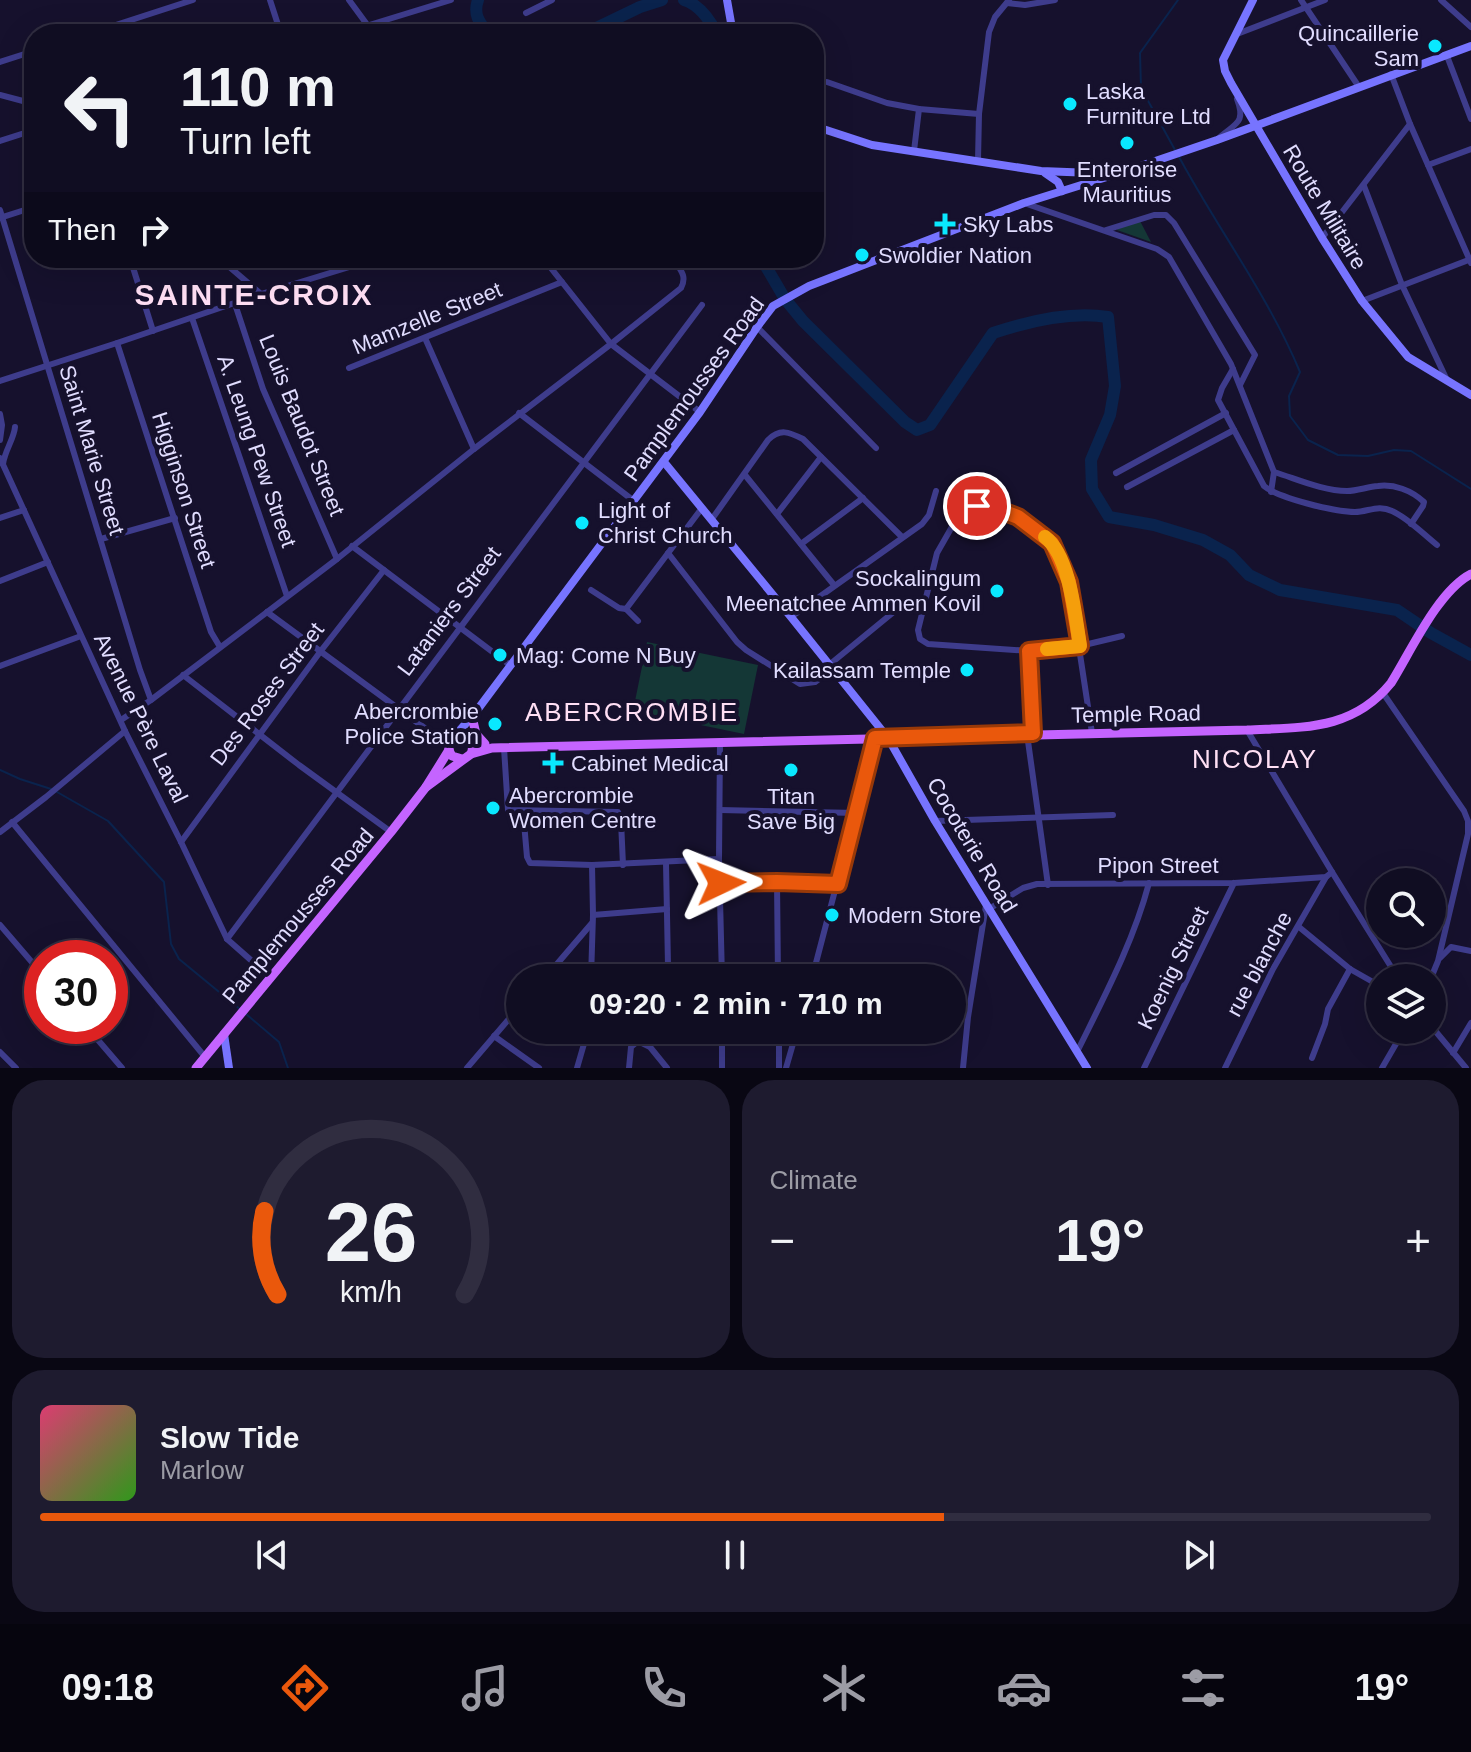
<!DOCTYPE html>
<meta charset="utf-8">
<style>
body{margin:0;font-family:Helvetica,sans-serif;background:#1e1b2f;color:#f1f3f6;height:100vh;display:flex;flex-direction:column;font-size:30px;white-space:nowrap}
*{box-sizing:border-box;margin:0}
p{font-size:26px;color:#9c9ca5}
.icon{flex:none;width:44px;height:44px;fill:none;stroke:currentColor;stroke-width:2;stroke-linecap:round;stroke-linejoin:round}
.map{position:relative;height:1068px;overflow:hidden}
.details{display:flex;flex-direction:column;gap:12px;padding:12px;background:#090713;flex:1}
.details>*{flex:none}
.hud{position:absolute;left:24px;top:24px;width:800px;height:244px;border-radius:32px;box-shadow:0 8px 32px #0002,0 0 0 2px #302d40;background:#100d22;color:#f1f3f6;overflow:hidden}
.fabs{position:absolute;left:1366px;top:868px;display:grid;gap:16px}
.fabs a{display:grid;place-items:center;width:80px;height:80px;border-radius:50%;background:#100d22;box-shadow:0 8px 32px #0002,0 0 0 2px #302d40;font-size:40px}
.speed{position:absolute;left:24px;top:940px;display:flex;gap:16px;font-size:40px;font-weight:700;text-align:center}
.speed>*{display:grid;place-content:center;width:104px;height:104px;border-radius:50%;background:#100d22;box-shadow:0 8px 32px #0002,0 0 0 2px #302d40;line-height:1}
.speed .limit{border:12px solid #d22;background:#fff;color:#111}
.pin{position:absolute;display:grid;place-items:center;width:68px;height:68px;color:#fff;margin:-34px;border:4px solid #fff;border-radius:50%;box-shadow:0 2px 8px #0007}
.me{position:absolute;width:88px;margin:-44px;rotate:88deg;stroke-linejoin:round;filter:drop-shadow(0 0 6px #0008)}
.turn{display:flex;align-items:center;gap:28px;height:168px;padding:0 24px;font-size:36px}
.turn .icon{width:104px;height:104px;stroke-width:2.5}
.turn b{display:block;font-size:56px;line-height:68px}
.then{display:flex;align-items:center;height:76px;padding:0 24px;background:#0003;gap:16px;font-size:30px}
.big{font-size:60px;font-weight:700;line-height:1.1}
.details .tile{flex:1;display:flex;flex-direction:column;justify-content:center;gap:12px;min-width:0;padding:0 28px;border-radius:32px;background:#1e1b2f}
.details .dial{align-items:center;gap:0}
.dial svg{height:208px;overflow:visible;fill:none;stroke:#302d40;stroke-width:7;stroke-linecap:round;text-anchor:middle}
.dial text{fill:#f1f3f6;stroke:none}
.song{display:flex;align-items:center;gap:24px}
.cover{width:96px;height:96px;border-radius:12px;background:linear-gradient(135deg,hsl(340 70% 55%),hsl(110 70% 35%))}
.played{height:8px;border-radius:4px;background:linear-gradient(90deg,#ea580c 65%,#302d40 65%)}
.keys{display:flex;justify-content:space-around;direction:ltr}
.heat{display:flex;justify-content:space-between;align-items:center;font-size:44px;direction:ltr}
.details .tiles{flex:1;display:grid;gap:12px;grid-template-columns:1fr 1fr}
.tile:last-child{grid-column:span 2}
.trip{position:absolute;left:506px;top:964px;width:460px;height:80px;border-radius:40px;background:#100d22;box-shadow:0 8px 32px #0002,0 0 0 2px #302d40;font-weight:700;line-height:80px;text-align:center}
.tabs{display:flex;height:128px;justify-content:space-around;align-items:center;background:#06050e;color:#9c9ca5}
.tabs .icon{width:56px;height:56px}
.tabs .current{color:#ea580c}
.tabs b{font-size:36px;color:#f1f3f6}
.map>svg:first-child{display:block}
.green{fill:#143736}
.lines{fill:none;stroke-linecap:round;stroke-linejoin:round}
.stream{stroke:#0a234d;stroke-width:2}
.river{stroke:#0a234d;stroke-width:12}
.street{stroke:#3e3c8c;stroke-width:6}
.secondary{stroke:#7774ff;stroke-width:8}
.primary{stroke:#c464ff;stroke-width:9}
.route-casing{stroke:#983908;stroke-width:20}
.route{stroke:#ea580c;stroke-width:14}
.slow{stroke:#f59e0b;stroke-width:14}
.poi-dot{fill:#09e8ff;stroke:#16112d;stroke-width:3}
.labels{text-anchor:middle;dominant-baseline:central;stroke-width:8;stroke-linejoin:round;paint-order:stroke}
.poi-label{font-size:22px;fill:#e1ddff;stroke:#16112d;text-anchor:start}
.street-label{font-size:22px;fill:#e1ddff;stroke:#16112d}
.quarter-label{font-size:26px;letter-spacing:2px;fill:#ffdff4;stroke:#16112d}
.district-label{font-size:30px;font-weight:bold;letter-spacing:2px;fill:#ffdff4;stroke:#16112d}
</style>
<div class="map">
<svg width="1471" height="1068" viewBox="0 0 1471 1068">
<rect width="100%" height="100%" fill="#16112d"/>
<g class="green">
<polygon points="1140,221 1151,242 1117,230 1118,228"/>
<polygon points="647,642 758,665 744,734 633,711"/>
</g>
<g class="lines">
<g class="stream">
<polyline points="1175,150 1141,88 1140,53 1178,0"/>
<path d="M 1178,155 C 1217,228 1268,295 1300,372 L 1289,396 L 1290,416 L 1308,440 L 1338,455 L 1368,456 L 1394,450 L 1411,451 L 1471,489"/>
<polyline points="0,770 20,779 51,789"/>
<polyline points="57,792 108,821 164,882 171,944 179,959 241,1010"/>
<polyline points="246,1014 279,1042 288,1068"/>
</g>
<g class="river">
<path d="M 478,0 C 473,14 479,22 488,34"/>
<path d="M 684,0 C 700,5 710,20 717,34"/>
<polyline points="584,34 640,7 662,0"/>
<path d="M 761,258 L 785,299 L 803,321 L 905,422 L 917,430 L 930,425 L 993,333 C 1029,321 1071,311 1108,317 L 1115,386 L 1110,415 L 1091,460 L 1092,489 L 1109,517 L 1154,525 L 1203,540 L 1230,555 L 1249,575 L 1280,590 L 1397,610 L 1431,633 L 1471,655"/>
</g>
<g class="street">
<polyline points="270,0 281,34"/>
<polyline points="349,0 374,34"/>
<polyline points="1301,0 1359,87"/>
<polyline points="1441,0 1471,27"/>
<polyline points="1007,3 1025,5 1055,0"/>
<polyline points="526,13 552,0"/>
<polyline points="88,34 193,0"/>
<polyline points="340,34 451,0"/>
<polyline points="1237,34 1325,0"/>
<polyline points="1447,56 1471,119"/>
<polyline points="0,62 34,51"/>
<polyline points="1391,74 1410,124 1471,263"/>
<polyline points="827,82 887,103 919,109 979,114"/>
<polyline points="0,95 23,101 34,106"/>
<path d="M 1220,137 C 1236,123 1246,123 1237,99"/>
<polyline points="0,141 34,130"/>
<polyline points="914,151 919,109"/>
<polyline points="978,160 979,114 989,32 995,17 1009,0"/>
<polyline points="1428,165 1471,149"/>
<polyline points="1364,186 1402,285 1446,378"/>
<polyline points="1024,203 1157,249 1169,257 1231,364 1274,472 1271,492"/>
<polyline points="0,210 140,670 151,700"/>
<polyline points="0,218 34,207"/>
<polyline points="1106,230 1154,215 1166,215 1174,223 1255,355 1240,385"/>
<polyline points="1322,238 1410,124"/>
<polyline points="130,258 153,331"/>
<polyline points="219,258 261,294"/>
<polyline points="543,258 611,344 700,412"/>
<polyline points="550,267 563,258"/>
<polyline points="1362,301 1471,259"/>
<polyline points="235,304 263,389 337,559"/>
<polyline points="192,318 287,596"/>
<polyline points="757,327 876,448"/>
<polyline points="425,338 474,449"/>
<polyline points="117,343 211,632 220,647"/>
<polyline points="349,368 562,282"/>
<path d="M 1233,369 L 1222,388 L 1218,400 L 1264,486 C 1278,498 1335,512 1355,512 C 1368,512 1378,504 1392,511 C 1408,518 1423,534 1437,545"/>
<polyline points="0,381 117,343 261,294 379,258"/>
<polyline points="519,413 634,501"/>
<polyline points="0,414 2,425 0,440"/>
<polyline points="0,458 125,731 181,842 227,939 270,977"/>
<path d="M 3,464 C 5,450 14,439 15,427"/>
<path d="M 1274,472 C 1297,479 1323,491 1347,491 C 1357,491 1367,487 1378,486 C 1394,484 1411,490 1424,502 L 1423,506 L 1411,524"/>
<polyline points="1116,473 1226,413"/>
<polyline points="745,475 834,585"/>
<polyline points="1127,487 1234,430"/>
<polyline points="777,514 821,457"/>
<polyline points="0,518 24,510"/>
<path d="M 712,519 L 768,440 C 780,428 789,432 803,439 L 902,537"/>
<polyline points="101,539 175,518"/>
<polyline points="801,544 863,498"/>
<polyline points="352,546 510,665"/>
<polyline points="668,553 737,642 746,650 800,684 815,682 832,669"/>
<polyline points="0,581 48,562"/>
<polyline points="591,590 619,608 626,609 702,508"/>
<polyline points="626,609 638,621"/>
<polyline points="267,612 441,740 449,743"/>
<polyline points="791,617 922,524 929,515 936,491"/>
<polyline points="1029,651 1033,733"/>
<polyline points="829,665 901,606"/>
<polyline points="0,666 81,636"/>
<polyline points="183,675 299,765 391,832"/>
<polyline points="1383,693 1464,811 1468,821 1468,834 1438,961 1431,978"/>
<path d="M 121,720 L 151,700 L 337,559 L 474,449 L 611,344 L 681,288 C 688,275 679,269 673,258"/>
<polyline points="1247,730 1332,872 1398,978"/>
<polyline points="1092,733 1069,582 1052,543 1018,517 994,508 977,506 967,509 953,525 937,553 918,630 920,639 928,644 1029,651 1080,646 1122,636"/>
<polyline points="1027,734 1048,885"/>
<polyline points="720,743 719,859 722,978"/>
<polyline points="504,748 508,810 618,812 621,821 623,865"/>
<polyline points="720,810 857,813"/>
<polyline points="523,811 527,857 530,863 592,865 719,859"/>
<polyline points="935,821 1113,815"/>
<polyline points="12,822 205,1057"/>
<polyline points="0,832 46,797 125,731"/>
<polyline points="181,842 320,652 384,570"/>
<polyline points="666,863 668,966"/>
<polyline points="777,882 778,978"/>
<polyline points="721,883 777,882 838,884"/>
<polyline points="989,909 1023,888 1037,884 1234,883 1326,877 1332,872"/>
<polyline points="593,915 667,909"/>
<polyline points="0,925 42,974"/>
<polyline points="1299,927 1350,969 1380,986"/>
<polyline points="227,939 702,305"/>
<polyline points="1440,958 1451,947 1471,951"/>
<polyline points="591,969 722,965"/>
<polyline points="545,978 592,923"/>
<polyline points="591,978 593,915 592,865"/>
<polyline points="812,978 875,738"/>
<polyline points="86,1026 122,1068"/>
<polyline points="1432,1027 1466,1068"/>
<polyline points="722,1030 722,1068"/>
<polyline points="779,1030 779,1068"/>
<polyline points="494,1036 539,1068"/>
<polyline points="0,1052 16,1068"/>
<path d="M 1077,1052 C 1104,997 1133,943 1149,883"/>
<polyline points="1453,1053 1471,1023"/>
<polyline points="1312,1058 1325,1024 1328,1009 1350,969"/>
<polyline points="467,1068 520,1006"/>
<polyline points="577,1068 588,1030"/>
<polyline points="629,1068 631,1047 638,1041 650,1047 667,1068"/>
<polyline points="786,1068 797,1030"/>
<polyline points="963,1068 968,1017 986,905"/>
<polyline points="1144,1068 1234,883"/>
<polyline points="1225,1068 1273,969 1326,877"/>
<polyline points="1382,1068 1404,1030"/>
</g>
<g class="secondary">
<polyline points="727,0 733,34"/>
<polyline points="1253,0 1223,60 1225,71 1231,83 1322,238 1362,301 1408,357 1471,395"/>
<polyline points="814,126 872,145 1041,171 1093,173 1112,172"/>
<polyline points="1045,173 1058,182 1062,191"/>
<polyline points="664,462 791,617 888,738 935,821 1087,1068"/>
<polyline points="454,737 475,713 700,412 757,327 773,306 809,286 1024,203 1126,171 1217,140 1471,46"/>
<polyline points="224,1034 229,1068"/>
</g>
<g class="primary">
<polyline points="473,721 476,734 485,744"/>
<path d="M 462,759 L 452,756 C 447,749 448,743 454,737 C 467,732 476,741 471,754"/>
<path d="M 426,787 L 471,754 L 492,748 L 1247,730 C 1303,727 1352,731 1391,683 C 1411,651 1438,591 1471,574"/>
<polyline points="196,1068 391,832 426,787 449,750"/>
</g>
</g>
<g class="lines">
<g class="route-casing">
<polyline id="route" points="721,883 777,882 838,884 875,738 1033,733 1029,651 1080,646 1069,582 1052,543 1018,517 994,508 977,506"/>
</g>
<use href="#route" class="route"/>
<path class="slow" d="M 1045,537 C 1070,556 1075,616 1080,646 L 1047,649"/>
</g>
<g class="poi-dot">
<circle cx="1435" cy="46" r="8"/>
<circle cx="1070" cy="104" r="8"/>
<circle cx="1127" cy="143" r="8"/>
<path d="M941 212h8v8h8v8h-8v8h-8v-8h-8v-8h8z"/>
<circle cx="862" cy="255" r="8"/>
<circle cx="582" cy="523" r="8"/>
<circle cx="997" cy="591" r="8"/>
<circle cx="500" cy="655" r="8"/>
<circle cx="967" cy="670" r="8"/>
<circle cx="495" cy="724" r="8"/>
<path d="M549 751h8v8h8v8h-8v8h-8v-8h-8v-8h8z"/>
<circle cx="791" cy="770" r="8"/>
<circle cx="493" cy="808" r="8"/>
<circle cx="832" cy="915" r="8"/>
</g>
<g class="labels">
<g class="poi-label">
<text x="1419" y="33" text-anchor="end">Quincaillerie<tspan x="1419" dy="25">Sam</tspan></text>
<text x="1086" y="91">Laska<tspan x="1086" dy="25">Furniture Ltd</tspan></text>
<text x="1127" y="169" text-anchor="middle">Enterorise<tspan x="1127" dy="25">Mauritius</tspan></text>
<text x="963" y="224">Sky Labs</text>
<text x="878" y="255">Swoldier Nation</text>
<text x="598" y="510">Light of<tspan x="598" dy="25">Christ Church</tspan></text>
<text x="981" y="578" text-anchor="end">Sockalingum<tspan x="981" dy="25">Meenatchee Ammen Kovil</tspan></text>
<text x="516" y="655">Mag: Come N Buy</text>
<text x="951" y="670" text-anchor="end">Kailassam Temple</text>
<text x="479" y="711" text-anchor="end">Abercrombie<tspan x="479" dy="25">Police Station</tspan></text>
<text x="571" y="763">Cabinet Medical</text>
<text x="509" y="795">Abercrombie<tspan x="509" dy="25">Women Centre</tspan></text>
<text x="791" y="796" text-anchor="middle">Titan<tspan x="791" dy="25">Save Big</tspan></text>
<text x="848" y="915">Modern Store</text>
</g>
<g class="street-label">
<text transform="translate(1325 207) rotate(59)">Route Militaire</text>
<text transform="translate(427 318) rotate(-22)">Mamzelle Street</text>
<text transform="translate(694 389) rotate(-54)">Pamplemousses Road</text>
<text transform="translate(302 425) rotate(68)">Louis Baudot Street</text>
<text transform="translate(92 450) rotate(73)">Saint Marie Street</text>
<text transform="translate(257 451) rotate(71)">A. Leung Pew Street</text>
<text transform="translate(184 490) rotate(72)">Higginson Street</text>
<text transform="translate(449 611) rotate(-53)">Lataniers Street</text>
<text transform="translate(267 694) rotate(-53)">Des Roses Street</text>
<text transform="translate(1136 714) rotate(-1)">Temple Road</text>
<text transform="translate(141 718) rotate(64)">Avenue Père Laval</text>
<text transform="translate(972 845) rotate(59)">Cocoterie Road</text>
<text x="1158" y="865">Pipon Street</text>
<text transform="translate(298 916) rotate(-50)">Pamplemousses Road</text>
<text transform="translate(1259 964) rotate(-62)">rue blanche</text>
<text transform="translate(1173 968) rotate(-64)">Koenig Street</text>
</g>
<g class="quarter-label">
<text x="632" y="712">ABERCROMBIE</text>
<text x="1255" y="759">NICOLAY</text>
</g>
<g class="district-label">
<text x="254" y="294">SAINTE-CROIX</text>
</g>
</g>
</svg>
<div class="fabs">
<a><svg class="icon" aria-label="search" viewBox="0 0 24 24"><circle cx="10" cy="10" r="6"/><path d="M15 15l6 6"/></svg></a>
<a><svg class="icon" aria-label="layers" viewBox="0 0 24 24"><path d="M12 4l9 5-9 5-9-5zM3 14l9 5 9-5"/></svg></a>
</div>
<div class="speed"><div class="limit">30</div></div>
<div class="pin" style="left:977px;top:506px;background:#d93025"><svg class="icon" aria-label="arrive" viewBox="0 0 24 24"><path d="M6 21V4h12l-3 4 3 4H6"/></svg></div>
<svg class="me" style="left:721px;top:883px" viewBox="-20 -20 40 40"><path d="M0-17L14 15 0 8-14 15z" fill="#ea580c" stroke="#fff" stroke-width="4"/></svg>
<div class="trip">09:20 · 2 min · 710 m</div>
<div class="hud">
<div class="turn"><svg class="icon" aria-label="left" viewBox="0 0 24 24"><path d="M17 20v-9H6M10 6l-5 5 5 5"/></svg><div><b>110 m</b>Turn left</div></div>
<div class="then">Then<svg class="icon" aria-label="right" viewBox="0 0 24 24"><path d="M7 20v-9h11M14 6l5 5-5 5"/></svg></div>
</div>
</div>
<section class="details">
<div class="tiles">
<div class="tile dial"><svg viewBox="0 0 100 80">
<path d="M14 69A42 42 0 1 1 86 69"/>
<path d="M14 69A42 42 0 0 1 9 37" stroke="#ea580c"/>
<text x="50" y="56" font-size="32" font-weight="700">26</text>
<text x="50" y="72" font-size="11">km/h</text>
</svg></div>
<div class="tile"><p>Climate</p>
<div class="heat"><a>−</a><b class="big">19°</b><a>+</a></div>
</div>
<div class="tile">
<div class="song"><i class="cover"></i><div><b>Slow Tide</b><p>Marlow</p></div></div>
<div class="played"></div>
<div class="keys"><svg class="icon" aria-label="previous" viewBox="0 0 24 24"><path d="M18 5L8 12l10 7zM5 5v14"/></svg><svg class="icon" aria-label="pause" viewBox="0 0 24 24"><path d="M8 5v14M16 5v14"/></svg><svg class="icon" aria-label="next" viewBox="0 0 24 24"><path d="M6 5l10 7-10 7zM19 5v14"/></svg></div>
</div>
</div>
</section>
<nav class="tabs">
<b>09:18</b>
<svg class="icon current" aria-label="directions" viewBox="0 0 24 24"><path d="M12 3l9 9-9 9-9-9zM9 14v-3h6M13 9l2 2-2 2"/></svg>
<svg class="icon" aria-label="music" viewBox="0 0 24 24"><path d="M9 18V5l10-2v13"/><circle cx="6" cy="18" r="3"/><circle cx="16" cy="16" r="3"/></svg>
<svg class="icon" aria-label="phone" viewBox="0 0 24 24"><path d="M5 4h4l2 5-3 2q2 4 5 5l2-3 5 2v4C11 20 4 13 5 4z"/></svg>
<svg class="icon" aria-label="climate" viewBox="0 0 24 24"><path d="M12 3v18M4 7l16 10M4 17L20 7"/></svg>
<svg class="icon" aria-label="car" viewBox="0 0 24 24"><path d="M5 17H2v-5l4-1 3-4h7l3 4 3 1v5h-3M9 17h6M6 11h13"/><circle cx="7" cy="17" r="2"/><circle cx="17" cy="17" r="2"/></svg>
<svg class="icon" aria-label="filters" viewBox="0 0 24 24"><path d="M4 7h16M4 17h16"/><circle cx="9" cy="7" r="2"/><circle cx="15" cy="17" r="2"/></svg>
<b>19°</b>
</nav>
